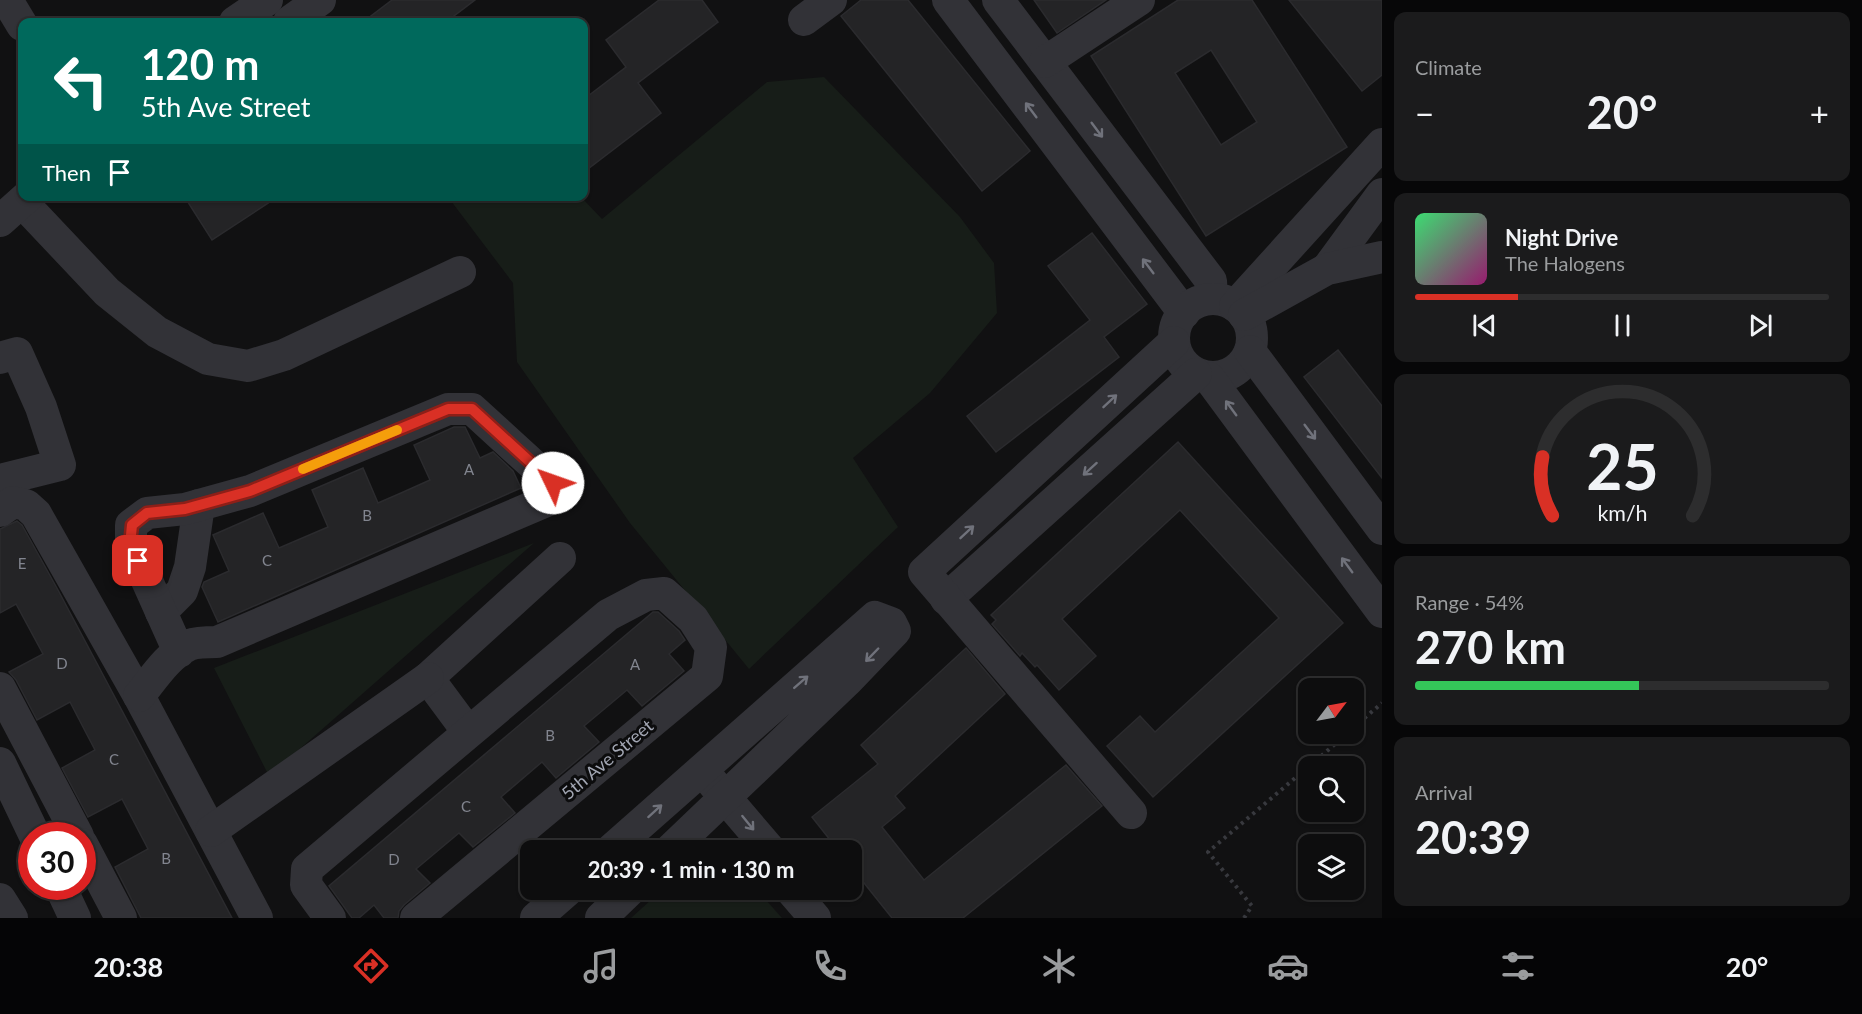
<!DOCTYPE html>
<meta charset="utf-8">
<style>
body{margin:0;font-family:Lato,sans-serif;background:#1b1b1c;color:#f1f3f6;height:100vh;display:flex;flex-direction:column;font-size:22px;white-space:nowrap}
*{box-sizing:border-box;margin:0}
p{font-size:20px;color:#9a9c9e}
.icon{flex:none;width:33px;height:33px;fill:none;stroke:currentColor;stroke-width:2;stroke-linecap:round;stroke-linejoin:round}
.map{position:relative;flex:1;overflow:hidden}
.details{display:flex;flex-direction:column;gap:12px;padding:12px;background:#070708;width:480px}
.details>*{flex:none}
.top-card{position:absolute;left:18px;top:18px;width:570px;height:183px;border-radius:12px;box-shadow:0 2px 4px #0004,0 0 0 2px #2d2d2e;background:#00695c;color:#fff;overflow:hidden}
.needle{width:39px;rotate:58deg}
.buttons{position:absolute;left:1298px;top:678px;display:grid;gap:12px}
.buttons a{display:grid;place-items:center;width:66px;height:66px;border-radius:12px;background:#0d0d0e;box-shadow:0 2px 4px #0004,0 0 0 2px #2d2d2e;font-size:30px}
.speed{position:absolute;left:18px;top:822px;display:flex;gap:12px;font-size:30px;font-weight:700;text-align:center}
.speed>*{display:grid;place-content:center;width:78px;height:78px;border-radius:50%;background:#0d0d0e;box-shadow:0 2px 4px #0004,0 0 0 2px #2d2d2e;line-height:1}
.speed .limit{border:9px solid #d22;background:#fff;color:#111}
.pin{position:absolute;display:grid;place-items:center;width:51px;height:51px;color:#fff;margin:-26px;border-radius:12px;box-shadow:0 3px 9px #0006}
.me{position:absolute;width:66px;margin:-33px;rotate:312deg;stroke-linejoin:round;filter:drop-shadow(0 0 4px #0008)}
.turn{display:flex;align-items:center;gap:21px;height:126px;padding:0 24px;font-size:27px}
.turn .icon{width:78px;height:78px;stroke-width:2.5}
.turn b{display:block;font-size:42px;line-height:51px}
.then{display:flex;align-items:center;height:57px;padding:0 24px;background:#0003;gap:12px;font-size:22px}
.big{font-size:45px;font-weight:700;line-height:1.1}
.details .widget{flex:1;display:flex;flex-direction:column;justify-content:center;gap:9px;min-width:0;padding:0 21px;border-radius:12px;background:#1b1b1c}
.details .dial{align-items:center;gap:0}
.dial svg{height:156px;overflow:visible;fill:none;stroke:#2d2d2e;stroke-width:7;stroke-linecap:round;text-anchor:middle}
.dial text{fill:#f1f3f6;stroke:none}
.song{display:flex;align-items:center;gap:18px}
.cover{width:72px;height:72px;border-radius:9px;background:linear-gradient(135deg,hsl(140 70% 55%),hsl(320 70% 35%))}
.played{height:6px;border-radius:3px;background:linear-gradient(90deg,#d93025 25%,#2d2d2e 25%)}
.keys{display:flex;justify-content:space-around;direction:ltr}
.heat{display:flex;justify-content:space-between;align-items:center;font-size:33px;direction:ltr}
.charge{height:9px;border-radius:4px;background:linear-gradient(90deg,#34c759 54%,#2d2d2e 0)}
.trip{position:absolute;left:520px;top:840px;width:342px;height:60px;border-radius:12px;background:#0d0d0e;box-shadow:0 2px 4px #0004,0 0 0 2px #2d2d2e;font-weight:700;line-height:60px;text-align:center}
.dock{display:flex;height:96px;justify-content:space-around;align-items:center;background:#050506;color:#9a9c9e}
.dock .icon{width:42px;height:42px}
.dock .on{color:#d93025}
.dock b{font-size:27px;color:#f1f3f6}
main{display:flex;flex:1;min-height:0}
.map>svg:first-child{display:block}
.green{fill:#171d18}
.building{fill:#242426;stroke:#2b2b2e;stroke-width:1.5;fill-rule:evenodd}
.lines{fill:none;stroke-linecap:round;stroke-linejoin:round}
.path{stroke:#38393e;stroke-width:4;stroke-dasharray:3 4.5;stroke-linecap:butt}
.minor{stroke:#323237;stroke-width:32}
.oneway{stroke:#70727b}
.route-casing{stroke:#8d1f18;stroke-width:15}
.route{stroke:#d93025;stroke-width:10}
.slow{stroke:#f59e0b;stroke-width:10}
.labels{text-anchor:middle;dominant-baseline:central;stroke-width:6;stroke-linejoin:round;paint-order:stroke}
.number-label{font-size:15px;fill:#82858f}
.street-label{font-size:18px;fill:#a2a6b3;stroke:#0c0c0d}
</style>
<main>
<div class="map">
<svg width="1382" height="918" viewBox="0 0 1382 918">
<rect width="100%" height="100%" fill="#111112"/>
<g class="green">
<polygon points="824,77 960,217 994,263 997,313 930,393 853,458 898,527 749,669 630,523 517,362 513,283 448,197 581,197 602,219 767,82"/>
<polygon points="534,543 269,776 214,668"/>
<polygon points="662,890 757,890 782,918 631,918"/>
</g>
<g class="building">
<polygon points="392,0 475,0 446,22 363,22"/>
<polygon points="659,0 702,0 718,22 638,83 661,113 584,172 584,99 626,67 606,40"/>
<polygon points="861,0 908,0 1030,151 982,191 841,16"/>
<polygon points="1034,0 1106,0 1057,33"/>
<path d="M 1178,0 L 1252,0 L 1347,147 L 1206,236 L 1091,56 ZM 1211,50 L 1257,122 L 1221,145 L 1175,73 Z"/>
<polygon points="1289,0 1382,0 1382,75 1362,91"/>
<polygon points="184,196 279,196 212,240"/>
<polygon points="1092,233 1147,304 1104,337 1119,357 996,452 967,416 1090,320 1048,266"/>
<polygon points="1338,350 1382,406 1382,478 1304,377"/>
<polygon points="454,427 465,427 480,458 493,452 513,471 521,488 218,622 202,587 204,582 229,571 213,535 263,513 279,548 328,527 312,490 363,468 378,503 401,493 430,480 414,445"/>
<polygon points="1178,442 1343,623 1153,797 1107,746 1140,716 1155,732 1279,618 1180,510 1062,619 1096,656 1059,690 1037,665 1035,667 1022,653 1020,656 992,624 996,620 991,615"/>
<polygon points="17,521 22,525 58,590 232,918 141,918 115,867 148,849 122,799 88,817 62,768 95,750 84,729 70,702 37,720 16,680 9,672 43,654 16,604 0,613 0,529"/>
<polygon points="653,612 658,612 679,631 685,640 669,654 684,671 642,706 627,690 584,726 599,742 556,778 542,762 501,797 515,813 473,847 459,833 416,869 430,883 404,905 399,911 398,918 384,918 374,905 359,918 352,918 329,886"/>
<polygon points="966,648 1005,694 895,796 905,808 882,827 924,880 1066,765 1102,806 963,918 892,918 852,868 852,850 838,850 812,817 878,764 861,745"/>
</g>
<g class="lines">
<g class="path">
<polyline points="1353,728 1382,703"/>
<polyline points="1244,918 1252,906 1208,852 1347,734"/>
</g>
<g class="minor">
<polyline points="7,0 22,25"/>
<polyline points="948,0 1184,313"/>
<polyline points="998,0 1211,281 1212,299"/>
<polyline points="804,20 831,0"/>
<polyline points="235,22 267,0"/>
<polyline points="289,22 320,0"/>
<polyline points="1045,62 1139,0"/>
<polyline points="22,202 107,292 157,332 208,359 248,366 284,355 460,272"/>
<polyline points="0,221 28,196"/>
<polyline points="1327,269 1382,194"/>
<circle cx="1213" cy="338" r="39"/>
<polyline points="1235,306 1382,144"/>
<polyline points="1244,315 1327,269 1382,257"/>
<polyline points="1250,351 1382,529"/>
<polyline points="0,358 17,353 41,407 60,465 0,480"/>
<polyline points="1209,378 1382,612"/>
<polyline points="0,511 13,502 26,505 36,514 139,696 257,918"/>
<polyline points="946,599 1196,374"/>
<polyline points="161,612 182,591 190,567 199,505"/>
<polyline points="0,688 78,836"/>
<path d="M 139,696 C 153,679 168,655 189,645 C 197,642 209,642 217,642 L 558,496 L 553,483 L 472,409 L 448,409 L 250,491 L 185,509 L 147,513 L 131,525 L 131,545 L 179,652"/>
<polyline points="468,732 428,678 560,558"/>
<polyline points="0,763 35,836"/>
<polyline points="712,782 770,850"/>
<polyline points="1131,813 924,572 1174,342"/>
<polyline points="211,831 428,678"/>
<polyline points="82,844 121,918"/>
<polyline points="611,850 875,617 891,623 895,631 848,680 670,850"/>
<polyline points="60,886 75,918"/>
<polyline points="791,890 815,918"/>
<polyline points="0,899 12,918"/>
<polyline points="330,918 306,885 307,869 608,615 646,595 664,593 693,619 711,647 707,676 416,918"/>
<polyline points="536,918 568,890"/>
<polyline points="601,918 630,890"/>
</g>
</g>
<defs><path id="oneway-shaft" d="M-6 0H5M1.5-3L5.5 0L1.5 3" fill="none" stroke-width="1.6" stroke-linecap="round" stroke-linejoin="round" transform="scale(1.5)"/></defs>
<g class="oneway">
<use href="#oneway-shaft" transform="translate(1031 110) rotate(-127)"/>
<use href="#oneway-shaft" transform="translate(1097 130) rotate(53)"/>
<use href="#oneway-shaft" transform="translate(1148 266) rotate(-127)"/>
<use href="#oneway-shaft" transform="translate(1110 401) rotate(-43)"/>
<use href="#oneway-shaft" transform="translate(1231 408) rotate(-126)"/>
<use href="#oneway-shaft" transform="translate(1310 432) rotate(53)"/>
<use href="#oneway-shaft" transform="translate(1090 469) rotate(138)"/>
<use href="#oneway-shaft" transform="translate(967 532) rotate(-43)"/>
<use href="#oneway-shaft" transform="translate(1347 565) rotate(-126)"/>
<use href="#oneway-shaft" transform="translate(872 655) rotate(134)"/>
<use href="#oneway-shaft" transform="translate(801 682) rotate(-41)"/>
<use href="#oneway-shaft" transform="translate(655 811) rotate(-42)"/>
<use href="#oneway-shaft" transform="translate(748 823) rotate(51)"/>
</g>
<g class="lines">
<g class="route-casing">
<polyline id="route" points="138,561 130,545 132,525 147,513 185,509 250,491 448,409 472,409 553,483"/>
</g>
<use href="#route" class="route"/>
<polyline class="slow" points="303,469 397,430"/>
</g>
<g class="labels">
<g class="number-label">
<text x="469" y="469">A</text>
<text x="367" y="515">B</text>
<text x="267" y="560">C</text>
<text x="22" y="563">E</text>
<text x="62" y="663">D</text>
<text x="635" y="664">A</text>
<text x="550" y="735">B</text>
<text x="114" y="759">C</text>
<text x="466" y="806">C</text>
<text x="166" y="858">B</text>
<text x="394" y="859">D</text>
</g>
<g class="street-label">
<text transform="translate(607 759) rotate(-40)">5th Ave Street</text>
</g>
</g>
</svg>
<div class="buttons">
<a><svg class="needle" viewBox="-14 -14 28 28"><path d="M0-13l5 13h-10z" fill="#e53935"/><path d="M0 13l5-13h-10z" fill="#9a9c9e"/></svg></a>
<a><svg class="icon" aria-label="search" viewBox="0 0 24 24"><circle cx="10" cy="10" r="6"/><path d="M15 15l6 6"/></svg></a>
<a><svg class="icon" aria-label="layers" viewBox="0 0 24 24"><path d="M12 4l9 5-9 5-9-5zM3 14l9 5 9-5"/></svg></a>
</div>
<div class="speed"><div class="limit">30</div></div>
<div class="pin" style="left:138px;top:561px;background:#d93025"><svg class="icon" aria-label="arrive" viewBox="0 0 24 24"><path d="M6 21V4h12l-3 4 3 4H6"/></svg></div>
<svg class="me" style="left:553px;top:483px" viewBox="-20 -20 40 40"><circle r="19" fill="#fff"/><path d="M0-13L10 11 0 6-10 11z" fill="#d93025"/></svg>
<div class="trip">20:39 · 1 min · 130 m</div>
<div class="top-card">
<div class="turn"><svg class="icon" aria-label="left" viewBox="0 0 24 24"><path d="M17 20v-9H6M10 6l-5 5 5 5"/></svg><div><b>120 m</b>5th Ave Street</div></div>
<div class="then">Then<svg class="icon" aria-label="arrive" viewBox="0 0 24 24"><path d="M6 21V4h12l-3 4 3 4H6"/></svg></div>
</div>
</div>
<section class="details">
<div class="widget"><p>Climate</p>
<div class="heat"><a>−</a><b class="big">20°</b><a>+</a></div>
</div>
<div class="widget">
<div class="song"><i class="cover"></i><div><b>Night Drive</b><p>The Halogens</p></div></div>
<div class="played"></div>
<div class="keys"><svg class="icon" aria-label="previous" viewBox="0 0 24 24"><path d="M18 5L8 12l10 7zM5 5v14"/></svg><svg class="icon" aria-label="pause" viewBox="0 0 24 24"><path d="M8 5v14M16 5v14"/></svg><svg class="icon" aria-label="next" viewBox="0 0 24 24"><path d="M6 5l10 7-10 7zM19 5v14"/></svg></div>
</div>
<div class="widget dial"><svg viewBox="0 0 100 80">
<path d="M14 69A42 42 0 1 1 86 69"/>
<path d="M14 69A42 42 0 0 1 9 39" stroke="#d93025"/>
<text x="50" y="56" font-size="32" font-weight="700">25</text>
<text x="50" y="72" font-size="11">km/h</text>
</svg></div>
<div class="widget"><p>Range · 54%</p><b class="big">270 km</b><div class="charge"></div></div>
<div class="widget"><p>Arrival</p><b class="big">20:39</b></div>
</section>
</main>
<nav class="dock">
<b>20:38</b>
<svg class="icon on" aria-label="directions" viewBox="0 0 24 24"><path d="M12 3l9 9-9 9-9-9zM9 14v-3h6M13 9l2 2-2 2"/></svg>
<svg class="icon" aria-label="music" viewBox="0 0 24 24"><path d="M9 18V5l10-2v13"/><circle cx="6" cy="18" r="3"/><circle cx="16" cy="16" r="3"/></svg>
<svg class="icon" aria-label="phone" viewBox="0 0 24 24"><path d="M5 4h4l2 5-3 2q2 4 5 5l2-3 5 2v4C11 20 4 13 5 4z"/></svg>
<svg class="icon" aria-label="climate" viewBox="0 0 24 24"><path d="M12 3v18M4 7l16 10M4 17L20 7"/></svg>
<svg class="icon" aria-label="car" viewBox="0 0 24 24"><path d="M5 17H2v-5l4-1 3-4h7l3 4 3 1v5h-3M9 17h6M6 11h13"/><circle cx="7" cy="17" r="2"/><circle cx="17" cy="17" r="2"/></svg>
<svg class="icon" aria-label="filters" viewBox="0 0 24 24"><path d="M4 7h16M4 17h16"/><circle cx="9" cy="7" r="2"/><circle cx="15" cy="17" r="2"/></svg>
<b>20°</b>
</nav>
